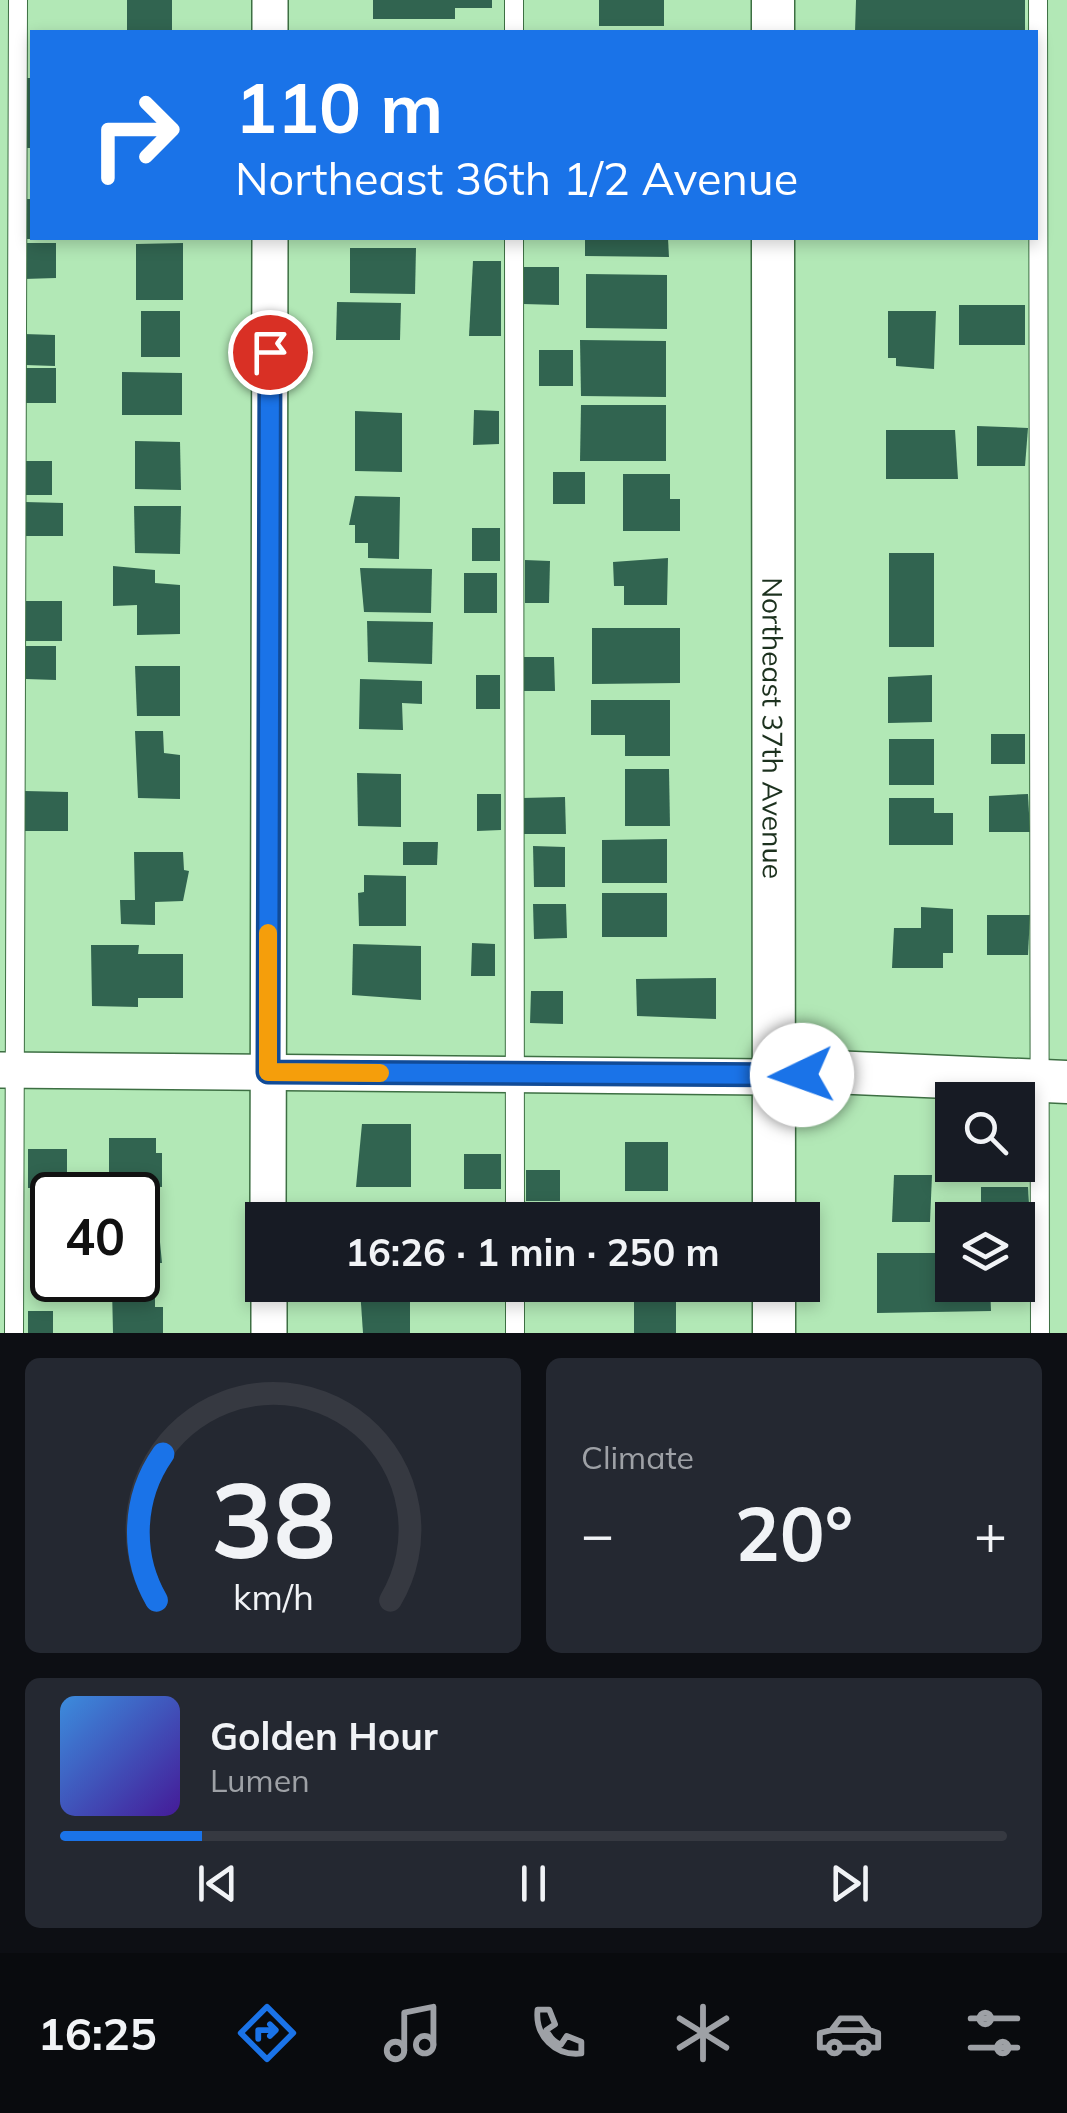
<!DOCTYPE html>
<meta charset="utf-8">
<style>
body{margin:0;font-family:Mulish,sans-serif;background:#242831;color:#f1f3f6;height:100vh;display:flex;flex-direction:column;font-size:38px;white-space:nowrap}
*{box-sizing:border-box;margin:0}
p{font-size:32px;color:#9ea1a6}
.icon{flex:none;width:55px;height:55px;fill:none;stroke:currentColor;stroke-width:2;stroke-linecap:round;stroke-linejoin:round}
.map{position:relative;height:1333px;overflow:hidden}
.drawer{display:flex;flex-direction:column;gap:25px;padding:25px;background:#0d0f14;flex:1}
.drawer>*{flex:none}
.banner{position:absolute;left:30px;top:30px;width:1008px;height:210px;border-radius:0px;box-shadow:0 5px 15px #0003;background:#1a73e8;color:#fff;overflow:hidden}
.controls{position:absolute;left:935px;top:1082px;display:grid;gap:20px}
.controls a{display:grid;place-items:center;width:100px;height:100px;border-radius:0px;background:#171b24;box-shadow:0 5px 15px #0003;font-size:50px}
.speed{position:absolute;left:30px;top:1172px;display:flex;gap:20px;font-size:50px;font-weight:700;text-align:center}
.speed>*{display:grid;place-content:center;width:130px;height:130px;border-radius:50%;background:#171b24;box-shadow:0 5px 15px #0003;line-height:1}
.speed .limit{border:5px solid #111;border-radius:15px;background:#fff;color:#111}
.pin{position:absolute;display:grid;place-items:center;width:85px;height:85px;color:#fff;margin:-42px;border:5px solid #fff;border-radius:50%;box-shadow:0 2px 10px #0007}
.me{position:absolute;width:110px;margin:-55px;rotate:267deg;stroke-linejoin:round;filter:drop-shadow(0 0 8px #0008)}
.turn{display:flex;align-items:center;gap:35px;height:210px;padding:0 40px;font-size:45px}
.turn .icon{width:130px;height:130px;stroke-width:2.5}
.turn b{display:block;font-size:70px;line-height:85px}
.big{font-size:75px;font-weight:700;line-height:1.1}
.drawer .widget{flex:1;display:flex;flex-direction:column;justify-content:center;gap:15px;min-width:0;padding:0 35px;border-radius:15px;background:#242831}
.drawer .dial{align-items:center;gap:0}
.dial svg{height:260px;overflow:visible;fill:none;stroke:#363941;stroke-width:7;stroke-linecap:round;text-anchor:middle}
.dial text{fill:#f1f3f6;stroke:none}
.song{display:flex;align-items:center;gap:30px}
.cover{width:120px;height:120px;border-radius:15px;background:linear-gradient(135deg,hsl(210 70% 55%),hsl(260 70% 35%))}
.played{height:10px;border-radius:5px;background:linear-gradient(90deg,#1a73e8 15%,#363941 15%)}
.keys{display:flex;justify-content:space-around;direction:ltr}
.heat{display:flex;justify-content:space-between;align-items:center;font-size:55px;direction:ltr}
.drawer .tiles{flex:1;display:grid;gap:25px;grid-template-columns:1fr 1fr}
.widget:last-child{grid-column:span 2}
.trip{position:absolute;left:245px;top:1202px;width:575px;height:100px;border-radius:0px;background:#171b24;box-shadow:0 5px 15px #0003;font-weight:700;line-height:100px;text-align:center}
.menu{display:flex;height:160px;justify-content:space-around;align-items:center;background:#090b0e;color:#9ea1a6}
.menu .icon{width:70px;height:70px}
.menu .current{color:#1a73e8}
.menu b{font-size:45px;color:#f1f3f6}
.map>svg:first-child{display:block}
.building{fill:#316450}
.lines{fill:none;stroke-linecap:round;stroke-linejoin:round}
.service-casing{stroke:#3d6f43;stroke-width:20}
.minor-casing{stroke:#3d6f43;stroke-width:38}
.tertiary-casing{stroke:#3d6f43;stroke-width:45}
.service{stroke:#fff;stroke-width:18}
.minor{stroke:#fff;stroke-width:35}
.tertiary{stroke:#fff;stroke-width:42}
.route-casing{stroke:#114b97;stroke-width:25}
.route{stroke:#1a73e8;stroke-width:18}
.slow{stroke:#f59e0b;stroke-width:18}
.labels{text-anchor:middle;dominant-baseline:central;stroke-width:10;stroke-linejoin:round;paint-order:stroke}
.street-label{font-size:28px;fill:#1c311e;stroke:#bff5c2}
</style>
<div class="map">
<svg width="1067" height="1333" viewBox="0 0 1067 1333">
<rect width="100%" height="100%" fill="#b2e8b6"/>
<g class="building">
<polygon points="127,0 172,0 172,30 127,31"/>
<polygon points="373,0 492,0 492,8 455,8 455,19 373,19"/>
<rect x="599" y="0" width="65" height="26"/>
<polygon points="856,0 1025,0 1025,32 855,32"/>
<rect x="24" y="78" width="8" height="70"/>
<polygon points="24,199 32,199 32,239 25,239"/>
<polygon points="585,238 668,238 669,257 585,256"/>
<polygon points="24,243 56,243 56,278 24,279"/>
<polygon points="183,243 183,300 136,300 136,244"/>
<polygon points="350,248 416,248 415,294 350,293"/>
<polygon points="473,261 501,261 501,336 469,336"/>
<polygon points="523,267 559,267 559,305 523,304"/>
<polygon points="586,274 667,275 667,329 586,328"/>
<polygon points="337,302 401,303 400,340 336,340"/>
<rect x="959" y="305" width="66" height="40"/>
<rect x="141" y="311" width="39" height="46"/>
<polygon points="888,311 936,311 934,369 896,366 896,358 888,358"/>
<polygon points="24,334 55,335 55,366 25,365"/>
<polygon points="580,340 666,341 666,397 581,396"/>
<rect x="539" y="350" width="34" height="36"/>
<polygon points="24,368 56,368 56,403 25,403"/>
<polygon points="122,372 182,373 182,415 122,415"/>
<polygon points="581,405 666,405 666,461 580,461"/>
<polygon points="474,410 499,411 499,444 473,445"/>
<polygon points="355,411 402,413 402,472 355,471"/>
<polygon points="977,426 1028,428 1025,466 977,466"/>
<polygon points="886,430 955,430 958,479 886,479"/>
<polygon points="135,441 180,442 181,490 135,489"/>
<rect x="25" y="461" width="27" height="34"/>
<rect x="553" y="472" width="32" height="32"/>
<polygon points="623,474 670,474 670,499 680,499 680,531 623,531"/>
<polygon points="355,496 400,497 399,559 368,558 368,543 355,543 355,525 349,525"/>
<polygon points="25,502 63,503 63,536 26,536"/>
<polygon points="134,506 181,506 180,554 135,553"/>
<rect x="472" y="528" width="28" height="33"/>
<rect x="889" y="553" width="45" height="94"/>
<polygon points="668,558 667,605 624,605 624,586 614,586 613,562"/>
<polygon points="525,560 550,561 549,603 525,603"/>
<polygon points="113,566 155,570 155,583 180,585 180,634 137,635 137,605 113,606"/>
<polygon points="360,568 432,569 431,613 364,612"/>
<rect x="464" y="573" width="33" height="40"/>
<rect x="24" y="601" width="38" height="40"/>
<polygon points="367,621 433,622 432,664 368,662"/>
<polygon points="592,628 680,628 680,683 592,684"/>
<polygon points="26,646 56,646 56,680 26,679"/>
<polygon points="524,657 554,657 555,691 524,691"/>
<polygon points="135,666 180,666 180,716 137,716"/>
<rect x="476" y="675" width="24" height="34"/>
<polygon points="932,675 932,722 888,723 888,677"/>
<polygon points="360,679 422,681 422,704 402,703 403,730 359,729"/>
<polygon points="591,700 670,700 670,756 625,756 625,735 591,735"/>
<polygon points="135,731 163,731 164,753 180,755 180,799 138,798"/>
<rect x="991" y="734" width="34" height="30"/>
<rect x="889" y="739" width="45" height="46"/>
<polygon points="625,769 669,769 670,826 625,826"/>
<polygon points="357,773 401,774 401,827 358,826"/>
<polygon points="25,791 68,792 68,831 25,831"/>
<polygon points="477,794 501,794 501,830 477,831"/>
<polygon points="1028,794 1030,832 989,832 989,796"/>
<polygon points="565,797 566,834 523,834 522,798"/>
<polygon points="889,798 934,798 934,813 953,813 953,845 889,845"/>
<polygon points="667,839 667,883 602,883 602,840"/>
<polygon points="403,842 438,842 437,865 403,865"/>
<polygon points="533,846 565,847 565,887 534,887"/>
<polygon points="134,852 183,852 184,870 189,871 183,901 155,902 155,925 121,924 120,900 135,900"/>
<polygon points="364,875 406,876 406,926 359,926 358,893 364,892"/>
<rect x="602" y="893" width="65" height="44"/>
<polygon points="533,904 566,904 567,938 534,939"/>
<polygon points="921,907 953,909 953,953 943,953 943,968 892,968 894,928 921,928"/>
<polygon points="987,915 1030,915 1028,955 987,955"/>
<polygon points="472,943 495,944 495,976 471,976"/>
<polygon points="353,944 421,946 421,1000 352,995"/>
<polygon points="91,945 139,945 138,954 183,954 183,998 138,998 138,1007 92,1006"/>
<polygon points="716,978 716,1019 637,1016 636,979"/>
<polygon points="531,991 563,991 563,1024 530,1023"/>
<polygon points="362,1124 411,1124 411,1187 356,1187"/>
<polygon points="109,1138 156,1138 156,1153 162,1153 162,1187 109,1184"/>
<rect x="625" y="1142" width="43" height="49"/>
<rect x="28" y="1149" width="39" height="39"/>
<rect x="464" y="1154" width="37" height="35"/>
<rect x="526" y="1170" width="34" height="31"/>
<polygon points="894,1175 932,1175 930,1222 892,1222"/>
<polygon points="981,1187 1028,1187 1030,1222 981,1220"/>
<rect x="373" y="1205" width="25" height="15"/>
<polygon points="138,1211 157,1211 162,1263 138,1263"/>
<polygon points="618,1211 670,1211 670,1220 607,1220 607,1214"/>
<polygon points="877,1253 952,1253 952,1285 990,1285 991,1311 877,1313"/>
<polygon points="112,1288 155,1288 155,1307 163,1307 163,1333 113,1333"/>
<polygon points="360,1289 410,1289 410,1333 363,1333"/>
<rect x="634" y="1296" width="42" height="37"/>
<rect x="28" y="1311" width="25" height="22"/>
</g>
<g class="lines">
<g class="service-casing">
<g id="service">
<polyline points="514,0 514,32"/>
<polyline points="1038,0 1040,1333"/>
<polyline points="514,238 515,1220"/>
<polyline points="14,1333 18,0"/>
<polyline points="515,1333 515,1285"/>
</g>
</g>
<g class="minor-casing">
<g id="minor">
<polyline points="270,32 270,0"/>
<polyline points="0,1070 774,1077"/>
<polyline points="268,1220 270,238"/>
<polyline points="269,1285 269,1333"/>
</g>
</g>
<g class="tertiary-casing">
<g id="tertiary">
<polyline points="773,0 773,32"/>
<path id="s1" d="M 773,238 L 774,1220"/>
<polyline points="774,1077 831,1072 1067,1082"/>
<polyline points="774,1285 774,1333"/>
</g>
</g>
<use href="#service" class="service"/>
<use href="#minor" class="minor"/>
<use href="#tertiary" class="tertiary"/>
</g>
<g class="lines">
<g class="route-casing">
<polyline id="route" points="270,352 268,1072 802,1075"/>
</g>
<use href="#route" class="route"/>
<polyline class="slow" points="268,933 268,1072 380,1073"/>
</g>
<g class="labels">
<g class="street-label">
<text stroke="none"><textPath href="#s1" startOffset="490">Northeast 37th Avenue</textPath></text>
</g>
</g>
</svg>
<div class="controls">
<a><svg class="icon" aria-label="search" viewBox="0 0 24 24"><circle cx="10" cy="10" r="6"/><path d="M15 15l6 6"/></svg></a>
<a><svg class="icon" aria-label="layers" viewBox="0 0 24 24"><path d="M12 4l9 5-9 5-9-5zM3 14l9 5 9-5"/></svg></a>
</div>
<div class="speed"><div class="limit">40</div></div>
<div class="pin" style="left:270px;top:352px;background:#d93025"><svg class="icon" aria-label="arrive" viewBox="0 0 24 24"><path d="M6 21V4h12l-3 4 3 4H6"/></svg></div>
<svg class="me" style="left:802px;top:1075px" viewBox="-20 -20 40 40"><circle r="19" fill="#fff"/><path d="M0-13L10 11 0 6-10 11z" fill="#1a73e8"/></svg>
<div class="trip">16:26 · 1 min · 250 m</div>
<div class="banner">
<div class="turn"><svg class="icon" aria-label="right" viewBox="0 0 24 24"><path d="M7 20v-9h11M14 6l5 5-5 5"/></svg><div><b>110 m</b>Northeast 36th 1/2 Avenue</div></div>
</div>
</div>
<section class="drawer">
<div class="tiles">
<div class="widget dial"><svg viewBox="0 0 100 80">
<path d="M14 69A42 42 0 1 1 86 69"/>
<path d="M14 69A42 42 0 0 1 16 24" stroke="#1a73e8"/>
<text x="50" y="56" font-size="32" font-weight="700">38</text>
<text x="50" y="72" font-size="11">km/h</text>
</svg></div>
<div class="widget"><p>Climate</p>
<div class="heat"><a>−</a><b class="big">20°</b><a>+</a></div>
</div>
<div class="widget">
<div class="song"><i class="cover"></i><div><b>Golden Hour</b><p>Lumen</p></div></div>
<div class="played"></div>
<div class="keys"><svg class="icon" aria-label="previous" viewBox="0 0 24 24"><path d="M18 5L8 12l10 7zM5 5v14"/></svg><svg class="icon" aria-label="pause" viewBox="0 0 24 24"><path d="M8 5v14M16 5v14"/></svg><svg class="icon" aria-label="next" viewBox="0 0 24 24"><path d="M6 5l10 7-10 7zM19 5v14"/></svg></div>
</div>
</div>
</section>
<nav class="menu">
<b>16:25</b>
<svg class="icon current" aria-label="directions" viewBox="0 0 24 24"><path d="M12 3l9 9-9 9-9-9zM9 14v-3h6M13 9l2 2-2 2"/></svg>
<svg class="icon" aria-label="music" viewBox="0 0 24 24"><path d="M9 18V5l10-2v13"/><circle cx="6" cy="18" r="3"/><circle cx="16" cy="16" r="3"/></svg>
<svg class="icon" aria-label="phone" viewBox="0 0 24 24"><path d="M5 4h4l2 5-3 2q2 4 5 5l2-3 5 2v4C11 20 4 13 5 4z"/></svg>
<svg class="icon" aria-label="climate" viewBox="0 0 24 24"><path d="M12 3v18M4 7l16 10M4 17L20 7"/></svg>
<svg class="icon" aria-label="car" viewBox="0 0 24 24"><path d="M5 17H2v-5l4-1 3-4h7l3 4 3 1v5h-3M9 17h6M6 11h13"/><circle cx="7" cy="17" r="2"/><circle cx="17" cy="17" r="2"/></svg>
<svg class="icon" aria-label="filters" viewBox="0 0 24 24"><path d="M4 7h16M4 17h16"/><circle cx="9" cy="7" r="2"/><circle cx="15" cy="17" r="2"/></svg>
</nav>
